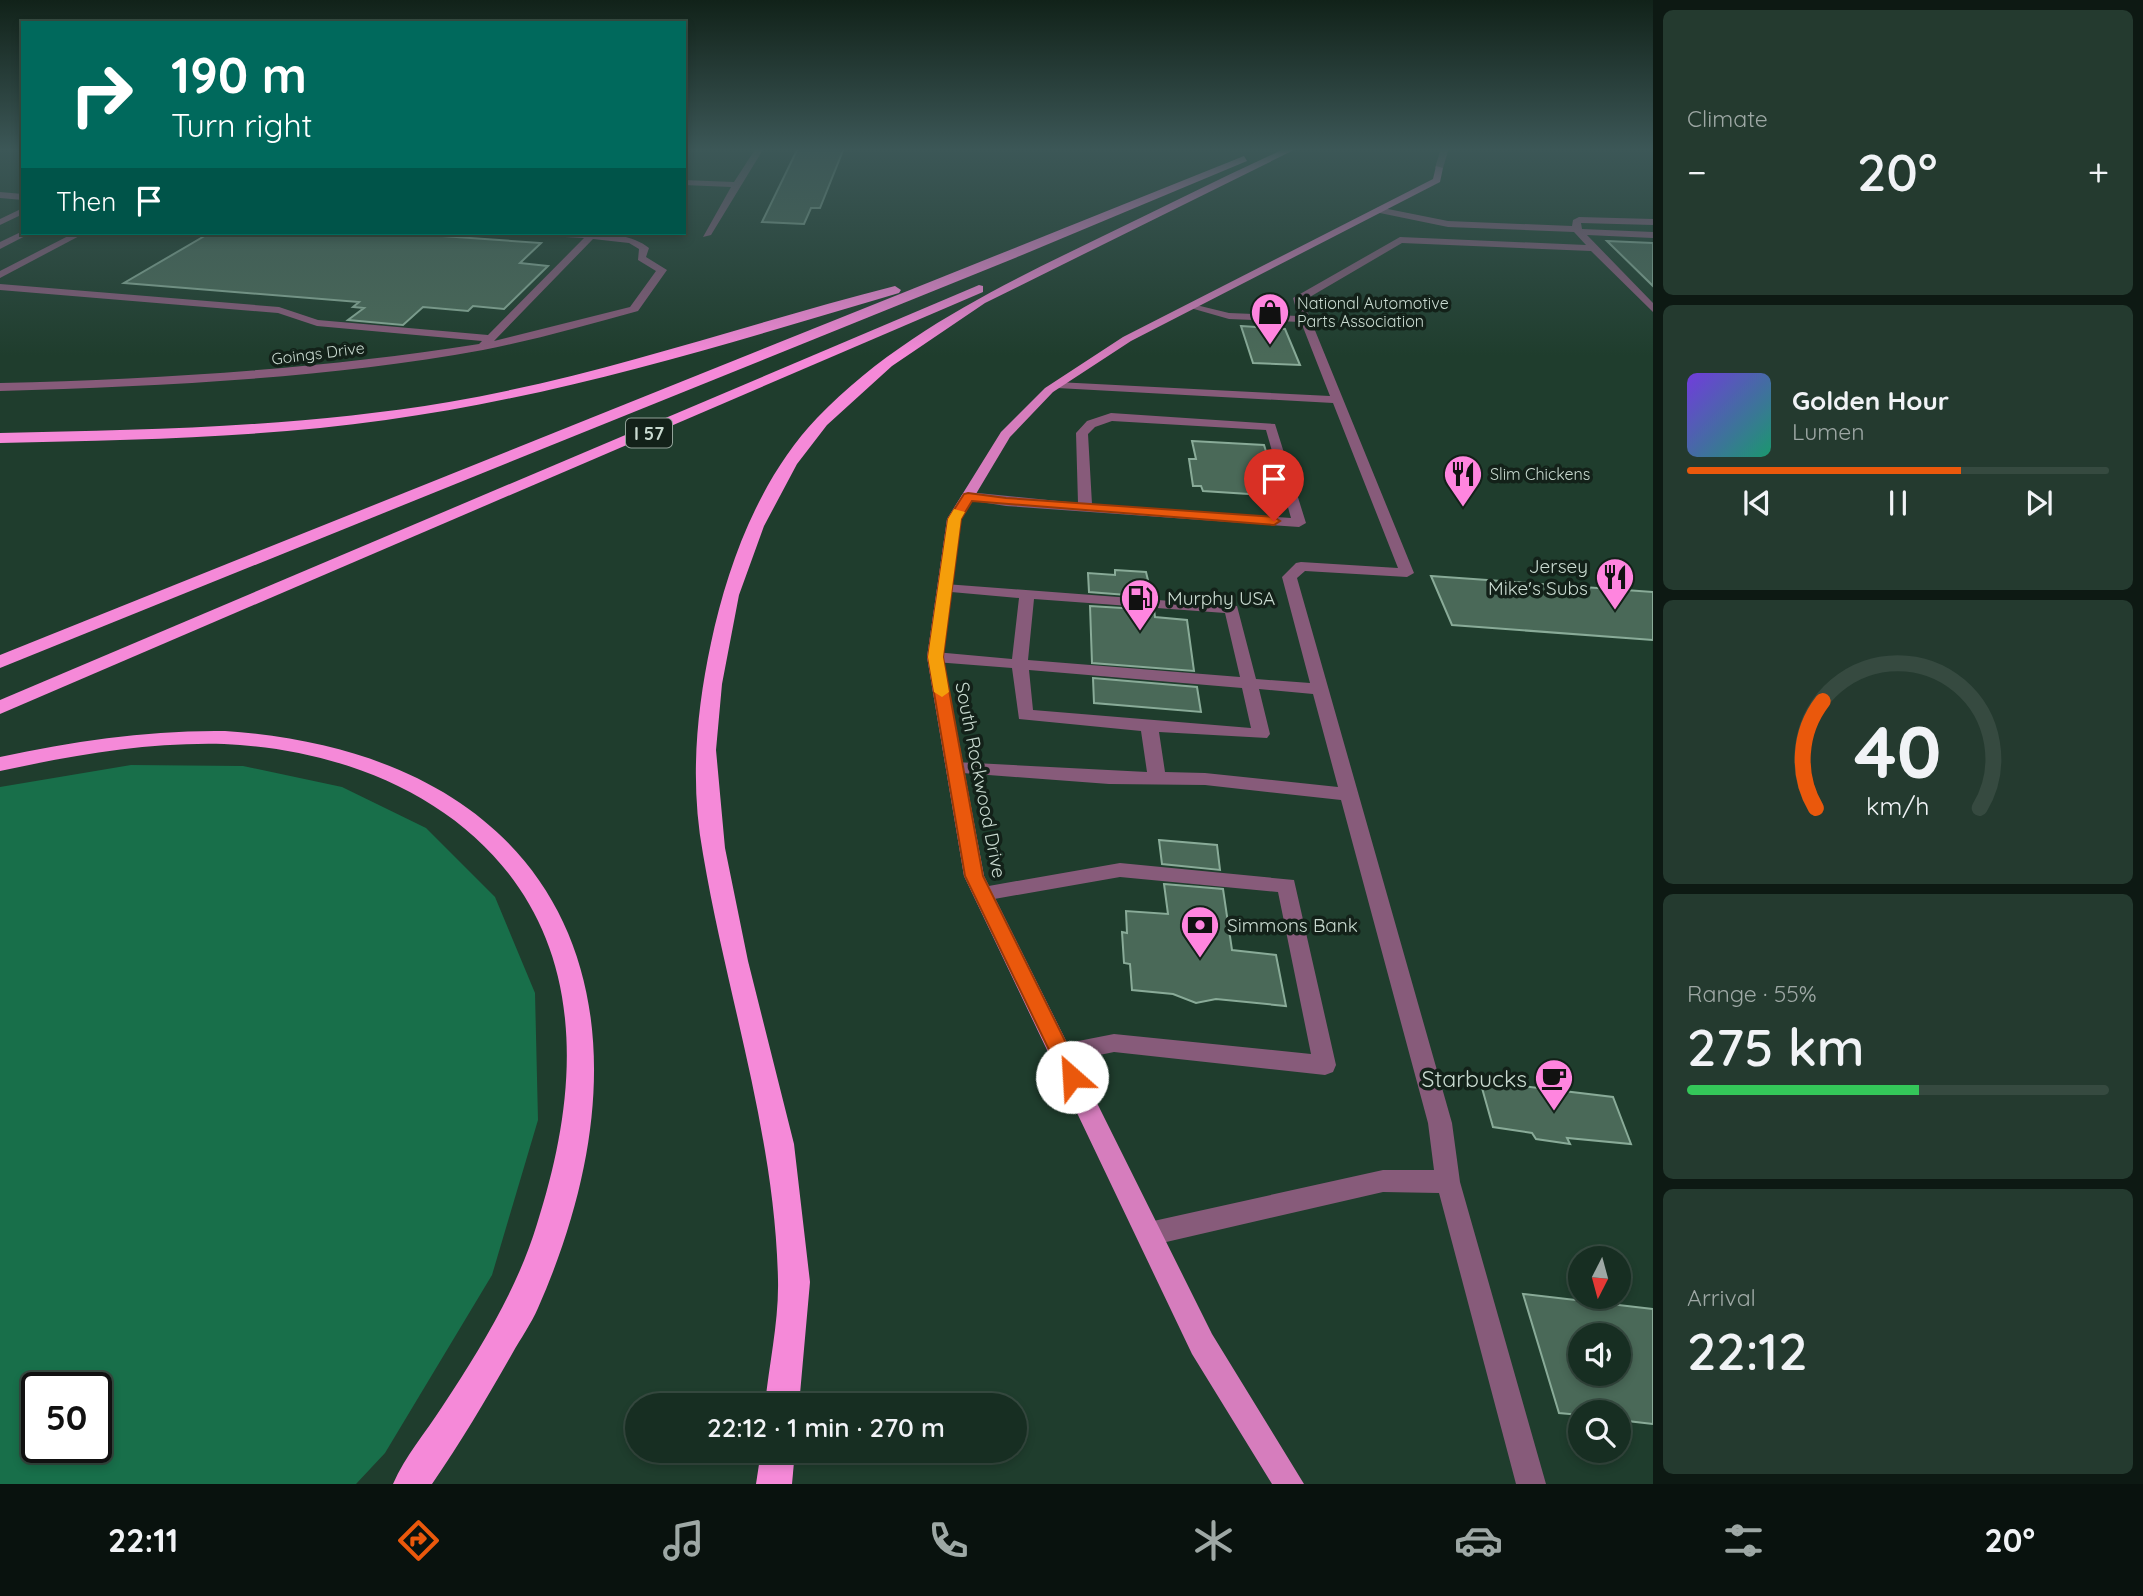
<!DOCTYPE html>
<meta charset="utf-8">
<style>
body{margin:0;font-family:Quicksand,sans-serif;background:#243a2f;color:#f1f3f6;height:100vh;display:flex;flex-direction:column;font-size:26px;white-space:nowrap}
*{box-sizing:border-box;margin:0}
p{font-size:23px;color:#9ea8a5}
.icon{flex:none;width:38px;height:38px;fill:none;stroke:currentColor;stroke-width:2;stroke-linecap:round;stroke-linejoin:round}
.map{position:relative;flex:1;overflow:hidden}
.sheet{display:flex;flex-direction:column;gap:10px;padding:10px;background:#0d1913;width:490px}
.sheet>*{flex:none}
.top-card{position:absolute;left:21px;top:21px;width:665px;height:214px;border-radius:0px;box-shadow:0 4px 10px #0003,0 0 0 2px #364a40;background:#00695c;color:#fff;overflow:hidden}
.needle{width:46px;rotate:186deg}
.controls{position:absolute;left:1568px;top:1246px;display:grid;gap:14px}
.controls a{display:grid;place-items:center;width:63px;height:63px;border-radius:50%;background:#172e22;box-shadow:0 4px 10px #0003,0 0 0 2px #364a40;font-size:35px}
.speed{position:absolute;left:21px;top:1372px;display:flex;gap:14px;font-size:35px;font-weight:700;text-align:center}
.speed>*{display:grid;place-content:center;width:91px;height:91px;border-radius:50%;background:#172e22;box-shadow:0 4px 10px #0003,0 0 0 2px #364a40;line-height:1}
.speed .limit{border:4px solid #111;border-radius:10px;background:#fff;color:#111}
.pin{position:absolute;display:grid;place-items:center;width:60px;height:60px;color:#fff;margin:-72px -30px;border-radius:50% 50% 50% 0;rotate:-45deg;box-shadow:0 0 7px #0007}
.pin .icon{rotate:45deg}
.me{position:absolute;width:77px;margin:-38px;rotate:334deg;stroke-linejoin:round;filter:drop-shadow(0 0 5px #0008)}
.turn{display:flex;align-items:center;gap:24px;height:147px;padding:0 35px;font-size:32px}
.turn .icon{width:91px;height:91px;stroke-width:2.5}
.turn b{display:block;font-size:49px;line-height:60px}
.then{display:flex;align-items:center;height:66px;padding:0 35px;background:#0003;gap:14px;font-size:26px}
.big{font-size:52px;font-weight:600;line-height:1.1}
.sheet .card{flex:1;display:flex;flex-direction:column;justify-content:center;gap:10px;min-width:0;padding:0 24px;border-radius:10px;background:#243a2f}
.sheet .dial{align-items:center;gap:0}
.dial svg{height:182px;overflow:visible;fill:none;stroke:#364a40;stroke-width:7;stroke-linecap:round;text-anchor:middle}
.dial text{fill:#f1f3f6;stroke:none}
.song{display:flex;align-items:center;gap:21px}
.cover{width:84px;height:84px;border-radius:10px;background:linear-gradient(135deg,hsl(260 70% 55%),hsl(160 70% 35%))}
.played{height:7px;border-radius:4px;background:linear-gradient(90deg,#ea580c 65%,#364a40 65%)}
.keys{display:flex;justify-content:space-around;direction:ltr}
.heat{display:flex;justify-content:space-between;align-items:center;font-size:38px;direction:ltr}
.charge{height:10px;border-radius:5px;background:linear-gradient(90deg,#34c759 55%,#364a40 0)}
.trip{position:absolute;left:625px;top:1393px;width:402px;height:70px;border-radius:35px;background:#172e22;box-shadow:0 4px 10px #0003,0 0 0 2px #364a40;font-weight:600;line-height:70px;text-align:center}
.tabs{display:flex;height:112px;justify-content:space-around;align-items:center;background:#09120e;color:#9ea8a5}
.tabs .icon{width:49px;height:49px}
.tabs .active{color:#ea580c}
.tabs b{font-size:32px;color:#f1f3f6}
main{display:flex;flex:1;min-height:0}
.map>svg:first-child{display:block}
.forest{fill:#186f4a;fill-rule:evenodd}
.building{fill:#4a6958;stroke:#89ab98;stroke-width:2;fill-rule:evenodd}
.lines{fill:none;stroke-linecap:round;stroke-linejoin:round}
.minor{fill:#875b7a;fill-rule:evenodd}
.major{fill:#d67dbd;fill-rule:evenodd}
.highway{fill:#f589d8;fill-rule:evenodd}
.route{fill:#ea580c;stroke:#983908;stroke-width:2}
.slow{fill:#f59e0b}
.labels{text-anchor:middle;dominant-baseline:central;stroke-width:7;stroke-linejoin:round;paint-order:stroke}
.far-poi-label{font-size:16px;fill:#c9dad0;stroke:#132119;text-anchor:start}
.far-street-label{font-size:16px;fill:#c9dad0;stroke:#132119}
.shield{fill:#132119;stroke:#92a299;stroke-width:2}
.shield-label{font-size:18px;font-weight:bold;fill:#c9dad0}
.poi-label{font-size:19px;fill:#c9dad0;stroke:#132119;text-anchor:start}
.street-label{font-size:19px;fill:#c9dad0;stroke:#132119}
.near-poi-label{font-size:23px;fill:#c9dad0;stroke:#132119;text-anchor:end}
</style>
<main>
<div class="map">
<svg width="1653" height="1484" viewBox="0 0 1653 1484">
<rect width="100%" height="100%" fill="#1f3d2d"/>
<path class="forest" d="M 131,765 L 243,766 L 342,787 L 426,828 L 495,897 L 535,993 L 538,1120 L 492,1275 L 385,1453 L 356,1484 L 0,1484 L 0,787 ZM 37,1388 L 96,1388 L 96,1447 L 37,1447 Z"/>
<g class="building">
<polygon points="798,148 844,148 820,208 811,208 804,224 762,222"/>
<polygon points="399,233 541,243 520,263 548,266 504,309 473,306 468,311 423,307 403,325 348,320 364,308 353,307 359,302 124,283 208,234"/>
<polygon points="1607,241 1653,243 1653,286"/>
<polygon points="1241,326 1285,329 1300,365 1253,363"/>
<polygon points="1192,441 1264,445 1280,496 1203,491 1201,486 1193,486 1189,459 1196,459"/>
<polygon points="1115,570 1146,572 1152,597 1089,592 1088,573 1115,575"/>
<polygon points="1431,576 1653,592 1653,640 1452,625"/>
<polygon points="1090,606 1154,610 1155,617 1187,620 1194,671 1092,663"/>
<polygon points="1093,678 1197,687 1201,712 1094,703"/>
<polygon points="1159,840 1217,845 1220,870 1162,864"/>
<polygon points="1164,884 1223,889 1232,950 1276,955 1286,1006 1216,999 1196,1003 1173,994 1132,990 1130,964 1124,963 1122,932 1127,933 1126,911 1168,914"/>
<polygon points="1480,1081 1613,1097 1631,1144 1567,1138 1570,1144 1536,1139 1532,1133 1493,1127"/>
<path d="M 1523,1294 L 1653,1309 L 1653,1424 L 1619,1420 L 1619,1412 L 1580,1412 L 1580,1415 L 1559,1413 ZM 1580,1335 L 1619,1335 L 1619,1374 L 1580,1374 Z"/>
</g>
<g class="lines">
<g class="minor">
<polygon points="756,148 764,148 711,235 703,237 731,187 684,185 684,180 734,182"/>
<polygon points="1441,148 1449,148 1443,168 1439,170 1435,168"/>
<polygon points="0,192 23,194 23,200 0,198"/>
<path d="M 1378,207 L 1448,221 L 1572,226 L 1573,220 L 1579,217 L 1653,219 L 1653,225 L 1581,223 L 1582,229 L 1653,232 L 1653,238 L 1587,235 L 1653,303 L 1653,312 L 1591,251 L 1402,243 L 1303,301 L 1414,573 L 1407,577 L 1305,571 L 1297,578 L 1452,1123 L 1460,1182 L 1546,1484 L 1516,1484 L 1439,1193 L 1383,1192 L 1149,1246 L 1140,1243 L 1136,1234 L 1140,1225 L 1149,1222 L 1383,1170 L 1434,1170 L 1428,1123 L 1341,800 L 1205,785 L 1109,784 L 949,772 L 946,768 L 955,762 L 1147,772 L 1141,731 L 1019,719 L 1012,668 L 935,662 L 927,657 L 935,652 L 1012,659 L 1019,598 L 940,591 L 938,588 L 940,585 L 945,584 L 1237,606 L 1256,679 L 1310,683 L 1282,577 L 1296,563 L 1301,562 L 1398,568 L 1333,403 L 1057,388 L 1051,385 L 1057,382 L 1330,396 L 1301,322 L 1229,319 L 1187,307 L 1192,304 L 1229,313 L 1298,316 L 1293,298 L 1400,237 L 1586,245 L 1574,232 L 1448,227 L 1375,212 ZM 1034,599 L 1225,613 L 1240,677 L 1028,660 ZM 1029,670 L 1242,688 L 1251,728 L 1033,710 ZM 1259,689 L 1313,694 L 1338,787 L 1205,773 L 1165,772 L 1159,732 L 1267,738 L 1270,734 Z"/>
<polygon points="23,208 23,214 0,225 0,219"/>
<polygon points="23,231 31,233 0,249 0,242"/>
<polygon points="74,233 85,233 0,278 0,271"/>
<path d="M 542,233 C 571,233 626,228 649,248 L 646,257 L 667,270 L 638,311 C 586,325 535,340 483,350 C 324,379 161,386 0,391 L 0,383 C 161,379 320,369 479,344 L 482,341 L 317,326 L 278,313 L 0,290 L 0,284 L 279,307 L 318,320 L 488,335 L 584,238 L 546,236 ZM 593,239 L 629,243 L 639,249 L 638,260 L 656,271 L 630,307 L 494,341 Z"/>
<path d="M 1111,413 L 1275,424 L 1306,523 L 1299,527 L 1006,506 L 968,500 L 961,496 L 968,492 L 1078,503 L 1076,433 L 1087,421 ZM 1112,421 L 1266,430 L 1291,518 L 1092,504 L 1088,434 L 1095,427 Z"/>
<polygon points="1120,863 1294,880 1336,1065 1333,1072 1325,1075 1114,1052 1061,1063 1053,1060 1050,1053 1053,1046 1114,1034 1311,1054 1278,892 1120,877 983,901 976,899 973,894 976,889 983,887"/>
</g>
<polygon class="major" points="1436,166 1443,168 1440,182 1131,341 1053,392 1010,437 961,519 943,657 984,876 1212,1334 1304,1484 1272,1484 1192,1354 964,876 927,657 947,519 1001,432 1045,388 1123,337 1433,179"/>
<g class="highway">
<path d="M 1286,148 L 1298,148 L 985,303 L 892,366 L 827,425 L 797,464 L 764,526 L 739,595 L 722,684 L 716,750 L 725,848 L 748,961 L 794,1144 L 810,1282 L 799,1405 L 765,1405 C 769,1364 779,1321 778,1280 C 775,1135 727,996 703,854 C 690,783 696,713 711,643 C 728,563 760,478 817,418 C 897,335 1000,286 1101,237 C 1163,207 1223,177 1286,148 Z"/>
<polygon points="1244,156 1247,161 1015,258 0,668 0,655"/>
<polygon points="979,285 983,286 983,292 0,714 0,700"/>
<path d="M 895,286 L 901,290 L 899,293 C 730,343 561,396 386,420 C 258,438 129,440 0,443 L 0,433 C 150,430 300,427 449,402 C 601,376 746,324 895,286 Z"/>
<path d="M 225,731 C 570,755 670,1009 538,1308 C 531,1324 521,1338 512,1354 C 487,1398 461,1442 432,1484 L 393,1484 C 405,1456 426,1432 442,1407 C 480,1349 517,1290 537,1224 C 558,1158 572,1088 565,1019 C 548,841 390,751 224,744 C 148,742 74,755 0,771 L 0,757 C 75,741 148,730 225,731 Z"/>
<polygon points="761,1451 795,1451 792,1484 756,1484"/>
</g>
</g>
<linearGradient id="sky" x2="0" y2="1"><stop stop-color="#112219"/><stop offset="0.42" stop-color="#3c5757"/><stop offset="1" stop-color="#3c5757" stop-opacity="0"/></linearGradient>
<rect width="1653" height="356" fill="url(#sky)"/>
<polygon class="route" points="968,493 1006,498 1274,517 1280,521 1274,525 972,501 961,519 943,657 983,876 1083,1077 1080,1083 1072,1086 1065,1083 965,876 928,657 948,519 964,494"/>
<polygon class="slow" points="954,509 965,512 961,519 943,657 949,692 942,697 934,692 928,657 948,519"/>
<defs>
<g id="shop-pin" transform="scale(2.0125)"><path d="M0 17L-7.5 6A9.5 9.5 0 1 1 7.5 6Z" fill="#ff85df" stroke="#132119"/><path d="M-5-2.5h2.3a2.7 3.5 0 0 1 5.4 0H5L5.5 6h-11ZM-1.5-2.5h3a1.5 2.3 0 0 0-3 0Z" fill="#111"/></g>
<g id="restaurant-pin" transform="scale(2.0125)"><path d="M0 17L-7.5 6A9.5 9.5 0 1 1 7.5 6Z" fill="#ff85df" stroke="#132119"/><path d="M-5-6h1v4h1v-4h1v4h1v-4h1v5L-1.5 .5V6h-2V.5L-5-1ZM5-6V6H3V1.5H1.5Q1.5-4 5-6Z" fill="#111"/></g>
<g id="fuel-pin" transform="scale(2.0125)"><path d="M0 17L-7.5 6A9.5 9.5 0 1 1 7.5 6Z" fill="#ff85df" stroke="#132119"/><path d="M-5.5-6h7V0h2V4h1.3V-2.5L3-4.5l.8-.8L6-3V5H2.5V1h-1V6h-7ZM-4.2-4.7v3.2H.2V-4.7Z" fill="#111"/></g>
<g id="bank-pin" transform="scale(2.0125)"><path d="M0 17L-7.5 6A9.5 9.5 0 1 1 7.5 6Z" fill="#ff85df" stroke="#132119"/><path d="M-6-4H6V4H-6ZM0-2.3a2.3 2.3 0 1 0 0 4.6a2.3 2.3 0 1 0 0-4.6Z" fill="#111"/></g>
<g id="cafe-pin" transform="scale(2.0125)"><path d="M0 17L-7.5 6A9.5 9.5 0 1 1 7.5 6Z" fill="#ff85df" stroke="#132119"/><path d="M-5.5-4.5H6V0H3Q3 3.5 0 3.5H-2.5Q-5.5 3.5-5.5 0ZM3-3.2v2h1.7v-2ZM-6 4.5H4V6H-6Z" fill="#111"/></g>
</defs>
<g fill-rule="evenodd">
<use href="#shop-pin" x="1270" y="312"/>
<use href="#restaurant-pin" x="1463" y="474"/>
<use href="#restaurant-pin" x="1615" y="577"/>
<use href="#fuel-pin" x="1140" y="598"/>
<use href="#bank-pin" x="1200" y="925"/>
<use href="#cafe-pin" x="1554" y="1078"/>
</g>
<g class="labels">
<g class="far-poi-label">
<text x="1297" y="303">National Automotive<tspan x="1297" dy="18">Parts Association</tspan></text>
<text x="1490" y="474">Slim Chickens</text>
</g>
<g class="far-street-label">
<text transform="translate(318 353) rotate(-7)">Goings Drive</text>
</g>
<rect class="shield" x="626" y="418.5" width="46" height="29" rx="5"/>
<g class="shield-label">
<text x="649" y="433">I 57</text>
</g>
<g class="poi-label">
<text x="1588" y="566" text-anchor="end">Jersey<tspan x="1588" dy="22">Mike's Subs</tspan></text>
<text x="1167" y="598">Murphy USA</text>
<text x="1227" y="925">Simmons Bank</text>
</g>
<g class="street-label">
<text transform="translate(981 780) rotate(79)">South Rockwood Drive</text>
</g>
<g class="near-poi-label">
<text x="1527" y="1078">Starbucks</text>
</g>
</g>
</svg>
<div class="controls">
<a><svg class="needle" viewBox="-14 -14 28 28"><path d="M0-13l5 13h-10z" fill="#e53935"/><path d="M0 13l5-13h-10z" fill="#9ea8a5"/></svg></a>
<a><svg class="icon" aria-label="sound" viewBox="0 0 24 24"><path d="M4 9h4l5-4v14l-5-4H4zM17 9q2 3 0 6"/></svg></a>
<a><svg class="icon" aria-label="search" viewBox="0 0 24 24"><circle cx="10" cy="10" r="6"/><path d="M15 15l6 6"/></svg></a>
</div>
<div class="speed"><div class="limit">50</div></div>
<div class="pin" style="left:1274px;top:521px;background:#d93025"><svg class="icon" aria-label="arrive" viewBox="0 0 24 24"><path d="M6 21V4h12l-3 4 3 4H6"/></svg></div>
<svg class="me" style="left:1072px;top:1077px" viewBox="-20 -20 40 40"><circle r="19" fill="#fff"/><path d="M0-13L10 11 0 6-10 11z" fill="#ea580c"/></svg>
<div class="trip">22:12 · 1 min · 270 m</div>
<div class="top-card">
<div class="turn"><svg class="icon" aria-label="right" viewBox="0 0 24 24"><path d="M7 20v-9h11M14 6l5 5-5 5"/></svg><div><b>190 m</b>Turn right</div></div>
<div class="then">Then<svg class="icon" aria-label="arrive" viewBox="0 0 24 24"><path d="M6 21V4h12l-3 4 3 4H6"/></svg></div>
</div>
</div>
<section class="sheet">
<div class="card"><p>Climate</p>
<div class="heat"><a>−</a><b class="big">20°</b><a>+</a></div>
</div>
<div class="card">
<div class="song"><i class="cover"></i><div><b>Golden Hour</b><p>Lumen</p></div></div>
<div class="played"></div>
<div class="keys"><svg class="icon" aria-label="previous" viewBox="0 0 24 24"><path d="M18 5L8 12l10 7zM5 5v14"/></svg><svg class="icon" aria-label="pause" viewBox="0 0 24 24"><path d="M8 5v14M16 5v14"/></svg><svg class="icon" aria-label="next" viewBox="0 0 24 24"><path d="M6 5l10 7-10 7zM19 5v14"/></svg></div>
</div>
<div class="card dial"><svg viewBox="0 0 100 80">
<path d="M14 69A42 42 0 1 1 86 69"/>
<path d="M14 69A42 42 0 0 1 17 22" stroke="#ea580c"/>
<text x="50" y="56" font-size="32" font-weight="700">40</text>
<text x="50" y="72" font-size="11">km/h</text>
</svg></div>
<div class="card"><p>Range · 55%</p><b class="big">275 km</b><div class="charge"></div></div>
<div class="card"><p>Arrival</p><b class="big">22:12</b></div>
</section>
</main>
<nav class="tabs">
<b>22:11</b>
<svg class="icon active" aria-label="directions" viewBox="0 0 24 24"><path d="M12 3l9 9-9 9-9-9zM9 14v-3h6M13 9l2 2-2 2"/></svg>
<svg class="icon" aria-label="music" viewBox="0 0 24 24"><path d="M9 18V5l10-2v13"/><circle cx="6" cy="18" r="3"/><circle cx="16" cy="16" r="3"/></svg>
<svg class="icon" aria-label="phone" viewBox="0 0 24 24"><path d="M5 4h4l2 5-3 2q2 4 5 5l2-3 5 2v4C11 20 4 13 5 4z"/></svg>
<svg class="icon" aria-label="climate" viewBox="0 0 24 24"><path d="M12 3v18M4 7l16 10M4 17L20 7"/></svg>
<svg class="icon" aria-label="car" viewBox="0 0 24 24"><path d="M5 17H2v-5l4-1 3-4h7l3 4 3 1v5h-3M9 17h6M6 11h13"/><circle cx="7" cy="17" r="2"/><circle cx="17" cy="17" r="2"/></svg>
<svg class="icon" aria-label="filters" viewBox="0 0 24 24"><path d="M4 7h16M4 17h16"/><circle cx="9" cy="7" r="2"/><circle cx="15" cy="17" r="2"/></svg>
<b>20°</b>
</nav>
